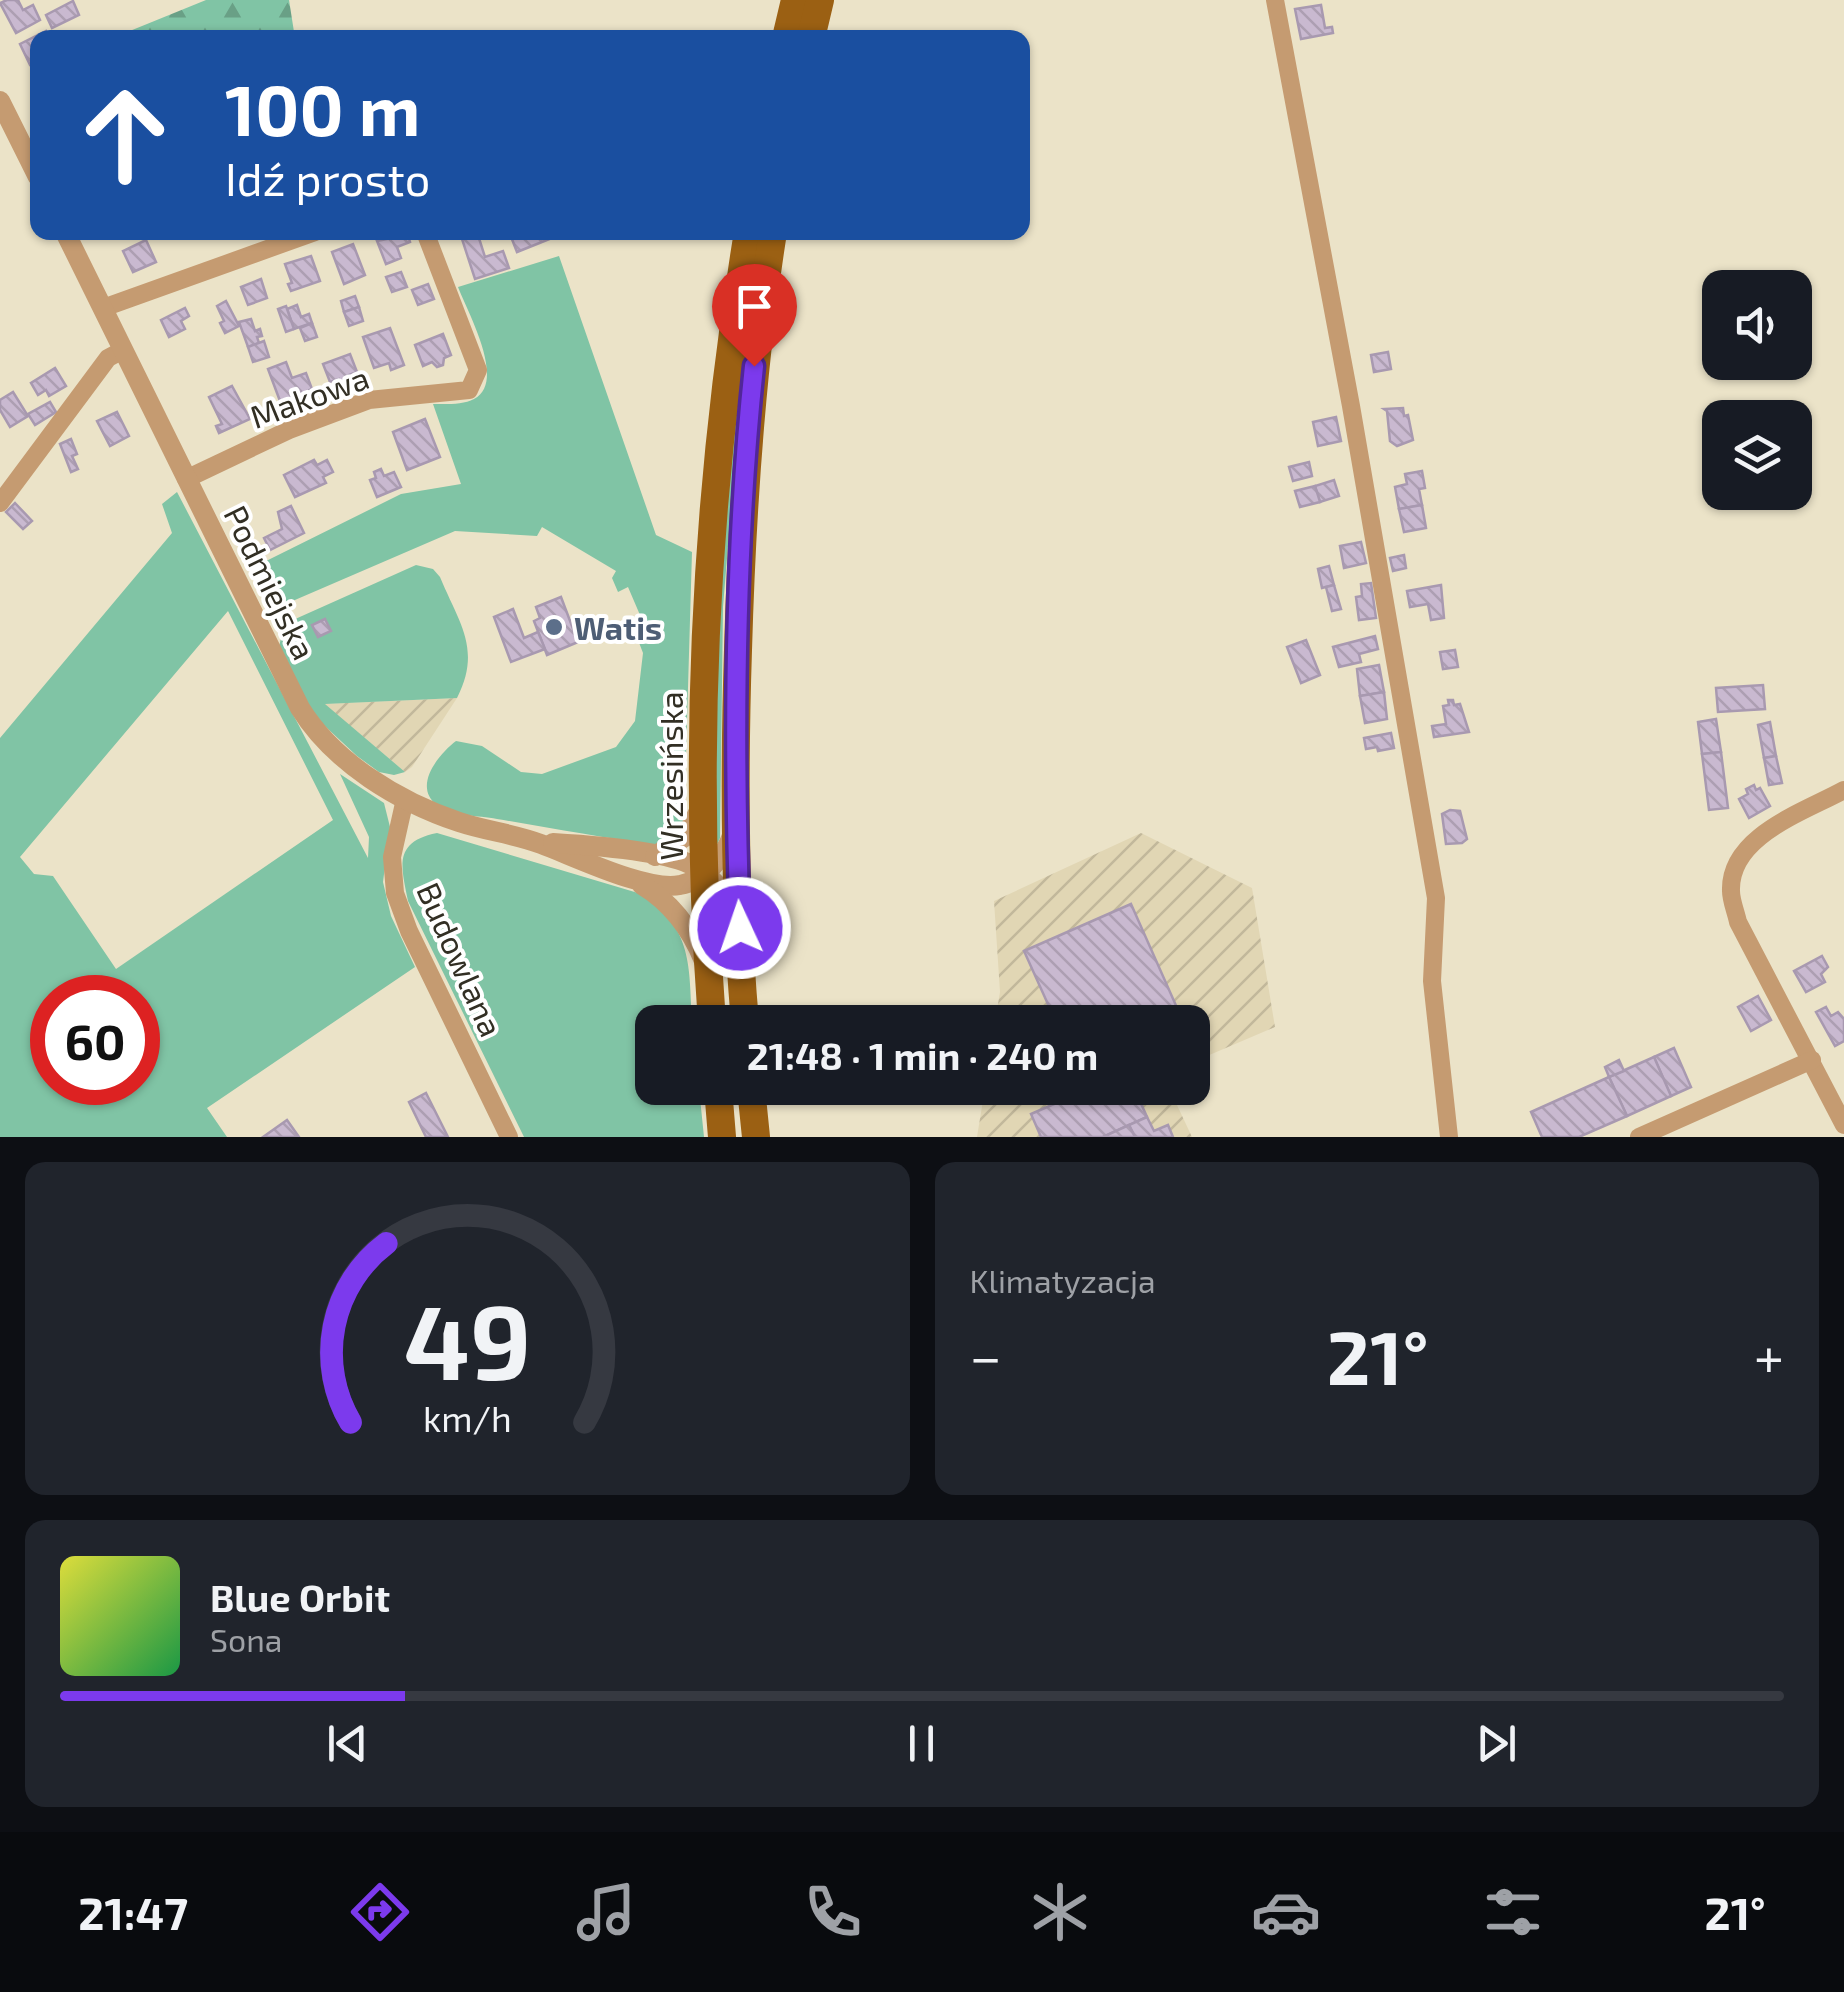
<!DOCTYPE html>
<html lang="pl">
<meta charset="utf-8">
<style>
body{margin:0;font-family:"Exo 2",sans-serif;background:#20242c;color:#f1f3f6;height:100vh;display:flex;flex-direction:column;font-size:38px;white-space:nowrap}
*{box-sizing:border-box;margin:0}
p{font-size:32px;color:#9ea1a6}
.icon{flex:none;width:55px;height:55px;fill:none;stroke:currentColor;stroke-width:2;stroke-linecap:round;stroke-linejoin:round}
.map{position:relative;height:1137px;overflow:hidden}
.sheet{display:flex;flex-direction:column;gap:25px;padding:25px;background:#0d0f14;flex:1}
.sheet>*{flex:none}
.banner{position:absolute;left:30px;top:30px;width:1000px;height:210px;border-radius:20px;box-shadow:0 2px 8px #0004;background:#1a4fa0;color:#fff;overflow:hidden}
.buttons{position:absolute;left:1702px;top:270px;display:grid;gap:20px}
.buttons a{display:grid;place-items:center;width:110px;height:110px;border-radius:20px;background:#171b24;box-shadow:0 2px 8px #0004;font-size:50px}
.speed{position:absolute;left:30px;top:975px;display:flex;gap:20px;font-size:50px;font-weight:700;text-align:center}
.speed>*{display:grid;place-content:center;width:130px;height:130px;border-radius:50%;background:#171b24;box-shadow:0 2px 8px #0004;line-height:1}
.speed .limit{border:15px solid #d22;background:#fff;color:#111}
.pin{position:absolute;display:grid;place-items:center;width:85px;height:85px;color:#fff;margin:-102px -42px;border-radius:50% 50% 50% 0;rotate:-45deg;box-shadow:0 0 10px #0007}
.pin .icon{rotate:45deg}
.me{position:absolute;width:110px;margin:-55px;rotate:357deg;stroke-linejoin:round;filter:drop-shadow(0 0 8px #0008)}
.turn{display:flex;align-items:center;gap:35px;height:210px;padding:0 30px;font-size:45px}
.turn .icon{width:130px;height:130px;stroke-width:2.5}
.turn b{display:block;font-size:70px;line-height:85px}
.big{font-size:75px;font-weight:700;line-height:1.1}
.sheet .card{flex:1;display:flex;flex-direction:column;justify-content:center;gap:15px;min-width:0;padding:0 35px;border-radius:20px;background:#20242c}
.sheet .dial{align-items:center;gap:0}
.dial svg{height:260px;overflow:visible;fill:none;stroke:#363941;stroke-width:7;stroke-linecap:round;text-anchor:middle}
.dial text{fill:#f1f3f6;stroke:none}
.song{display:flex;align-items:center;gap:30px}
.cover{width:120px;height:120px;border-radius:15px;background:linear-gradient(135deg,hsl(60 70% 55%),hsl(140 70% 35%))}
.played{height:10px;border-radius:5px;background:linear-gradient(90deg,#7c3aed 20%,#363941 20%)}
.keys{display:flex;justify-content:space-around;direction:ltr}
.heat{display:flex;justify-content:space-between;align-items:center;font-size:55px;direction:ltr}
.sheet .tiles{flex:1;display:grid;gap:25px;grid-template-columns:1fr 1fr}
.card:last-child{grid-column:span 2}
.trip{position:absolute;left:635px;top:1005px;width:575px;height:100px;border-radius:20px;background:#171b24;box-shadow:0 2px 8px #0004;font-weight:700;line-height:100px;text-align:center}
.dock{display:flex;height:160px;justify-content:space-around;align-items:center;background:#090b0e;color:#9ea1a6}
.dock .icon{width:70px;height:70px}
.dock .current{color:#7c3aed}
.dock b{font-size:45px;color:#f1f3f6}
.map>svg:first-child{display:block}
.industrial{fill:url(#industrial-furrows)}
.grass{fill:#80c4a5;fill-rule:evenodd}
.forest{fill:url(#forest-firs)}
.building{fill:url(#building-back-hatch);stroke:#a899b0;stroke-width:2.5}
.lines{fill:none;stroke-linecap:round;stroke-linejoin:round}
.minor{stroke:#c59b71;stroke-width:18}
.tertiary{stroke:#c59b71;stroke-width:20}
.primary{stroke:#9b6013;stroke-width:28}
.route-casing{stroke:#51269a;stroke-width:25}
.route{stroke:#7c3aed;stroke-width:18}
.service-dot{fill:#5c6f8a;stroke:#fff;stroke-width:4}
.labels{text-anchor:middle;dominant-baseline:central;stroke-width:8;stroke-linejoin:round;paint-order:stroke}
.street-label{font-size:32px;fill:#322f24;stroke:#fff}
.service-label{font-size:32px;font-weight:bold;fill:#4e5e75;stroke:#fff;text-anchor:start}
</style>
<div class="map">
<svg width="1844" height="1137" viewBox="0 0 1844 1137">
<defs>
<pattern id="industrial-furrows" width="10" height="10" patternUnits="userSpaceOnUse" patternTransform="scale(2.5)"><rect width="10" height="10" fill="#e1d6b4"/><path d="M-1 1l2-2M0 10L10 0M9 11l2-2" fill="none" stroke="#c2b89b"/></pattern>
<pattern id="forest-firs" width="22" height="20" patternUnits="userSpaceOnUse" patternTransform="scale(2.5)"><rect width="22" height="20" fill="#80c4a5"/><path d="M5 1l3.5 6h-7zM16 11l3.5 6h-7z" fill="#69a086"/></pattern>
<pattern id="building-back-hatch" width="6" height="6" patternUnits="userSpaceOnUse" patternTransform="scale(2.5)"><rect width="6" height="6" fill="#c9b9d0"/><path d="M-1 5l2 2M0 0l6 6M5-1l2 2" fill="none" stroke="#ad9fb2"/></pattern>
</defs>
<rect width="100%" height="100%" fill="#ebe3c8"/>
<g class="industrial">
<polygon points="457,698 412,767 405,772 324,704"/>
<polygon points="1141,833 1252,888 1275,1027 1193,1062 1192,1022 995,1022 1000,992 994,901"/>
<polygon points="985,1088 1169,1088 1192,1137 977,1137"/>
</g>
<g class="grass">
<path d="M 559,256 L 656,535 L 692,552 L 684,824 L 658,845 C 603,838 551,828 497,819 C 478,815 452,817 437,805 C 412,786 439,754 456,741 L 482,746 L 521,772 L 542,774 L 616,747 L 635,721 L 643,653 L 638,640 L 649,636 L 628,587 L 618,592 L 612,578 L 616,571 L 542,527 L 537,536 L 455,531 L 281,606 L 266,604 L 250,569 L 401,494 L 461,484 L 433,404 C 446,404 463,405 474,399 C 507,382 468,313 458,287 Z"/>
<polygon points="741,388 723,607 720,838 715,849 714,678 736,389"/>
<path d="M 177,492 L 368,858 L 369,837 L 340,774 L 384,803 L 390,827 L 383,882 L 391,916 L 415,967 L 207,1108 L 227,1137 L 0,1137 L 0,738 L 172,533 L 162,504 ZM 228,611 L 333,820 L 116,969 L 53,876 L 34,874 L 20,857 ZM 52,998 L 138,998 L 138,1082 L 52,1082 Z"/>
<path d="M 416,565 L 433,569 L 440,577 C 459,623 482,649 457,698 L 325,704 L 405,772 L 394,775 L 379,772 L 357,756 L 313,715 L 279,647 L 283,629 L 293,620 Z"/>
<path d="M 437,833 L 638,893 C 693,926 689,964 692,1022 L 652,1022 L 652,1088 L 699,1088 L 704,1137 L 524,1137 L 408,901 C 401,866 393,842 437,833 Z"/>
</g>
<polygon class="forest" points="206,0 289,0 294,32 269,38 115,37"/>
<g class="building">
<polygon points="7,0 18,0 23,10 33,5 40,20 16,33 0,3"/>
<polygon points="73,1 79,15 52,28 46,15"/>
<polygon points="1321,5 1325,28 1332,27 1333,33 1301,39 1295,9"/>
<polygon points="46,31 49,38 38,38 38,62 30,65 20,44"/>
<polygon points="396,232 407,232 410,242 397,247 401,258 386,264 377,241 397,237"/>
<polygon points="477,232 485,257 503,251 509,268 475,279 461,236"/>
<polygon points="514,232 550,232 552,238 517,252 510,234"/>
<polygon points="146,240 156,262 133,272 123,251"/>
<polygon points="353,244 365,275 344,284 332,252"/>
<polygon points="311,256 320,281 291,291 288,284 292,283 285,264"/>
<polygon points="401,272 407,287 392,292 386,277"/>
<polygon points="261,279 267,298 248,305 241,287"/>
<polygon points="428,284 434,299 418,305 412,290"/>
<polygon points="355,296 359,307 344,312 341,301"/>
<polygon points="226,301 239,326 225,333 220,323 224,321 217,306"/>
<polygon points="297,305 301,317 309,314 312,323 294,329 287,309"/>
<polygon points="286,306 294,329 286,332 278,309"/>
<polygon points="359,307 363,321 349,326 344,312"/>
<polygon points="185,308 189,316 181,321 185,329 169,337 161,320"/>
<polygon points="251,319 255,331 260,329 262,336 257,337 259,343 248,347 239,322"/>
<polygon points="312,323 317,337 305,341 300,328"/>
<polygon points="390,328 404,365 391,370 389,363 374,368 363,337"/>
<polygon points="443,334 451,355 444,358 443,365 437,367 432,362 423,366 415,345"/>
<polygon points="264,341 269,357 253,362 248,347"/>
<polygon points="1388,352 1391,369 1374,372 1371,355"/>
<polygon points="350,354 357,372 349,375 351,380 341,384 339,379 330,382 323,364"/>
<polygon points="286,362 292,378 306,373 312,389 300,394 301,399 287,404 285,399 280,401 268,369"/>
<polygon points="55,368 66,386 49,396 46,390 38,395 31,383"/>
<polygon points="232,386 250,419 219,433 216,426 222,424 209,397"/>
<polygon points="13,392 28,416 10,427 0,410 0,400"/>
<polygon points="50,402 56,412 35,425 28,414"/>
<polygon points="1403,408 1404,416 1408,415 1413,440 1397,446 1390,441 1387,411 1384,409"/>
<polygon points="117,412 129,436 110,446 97,421"/>
<polygon points="1336,417 1341,441 1318,446 1313,422"/>
<polygon points="425,419 440,457 407,470 393,432"/>
<polygon points="71,439 77,454 72,456 78,469 71,472 60,444"/>
<polygon points="314,460 317,465 327,460 333,472 323,477 326,483 295,497 284,475"/>
<polygon points="1309,462 1312,476 1293,481 1289,467"/>
<polygon points="381,469 384,476 394,472 401,487 377,497 370,480 376,478 374,472"/>
<polygon points="1422,471 1425,488 1419,489 1422,505 1399,509 1395,487 1407,484 1405,474"/>
<polygon points="1334,480 1339,496 1320,502 1315,486"/>
<polygon points="1315,486 1320,502 1300,507 1295,491"/>
<polygon points="15,503 32,521 23,529 6,512"/>
<polygon points="1422,505 1426,528 1404,532 1399,509"/>
<polygon points="291,506 304,533 270,550 264,538 282,529 278,512"/>
<polygon points="1361,542 1366,563 1344,568 1340,546"/>
<polygon points="1404,555 1406,568 1393,571 1390,558"/>
<polygon points="1329,566 1334,585 1322,588 1318,569"/>
<polygon points="1371,583 1376,618 1359,620 1356,597 1362,596 1361,584"/>
<polygon points="1334,585 1341,609 1332,611 1326,587"/>
<polygon points="1441,585 1444,618 1431,620 1428,604 1410,607 1407,591"/>
<polygon points="561,597 578,642 547,655 534,621 540,618 536,607"/>
<polygon points="513,609 524,638 538,632 545,649 511,662 494,617"/>
<polygon points="325,619 331,631 318,637 312,625"/>
<polygon points="1375,636 1378,649 1359,654 1361,662 1339,667 1333,647"/>
<polygon points="1306,640 1320,675 1301,683 1287,647"/>
<polygon points="1455,650 1458,667 1443,669 1440,652"/>
<polygon points="1379,665 1384,692 1360,696 1357,669"/>
<polygon points="1763,685 1765,709 1718,712 1716,688"/>
<polygon points="1384,692 1387,719 1365,723 1360,696"/>
<polygon points="1448,700 1453,700 1454,705 1460,704 1469,732 1434,737 1432,726 1446,724 1443,706 1449,705"/>
<polygon points="1716,719 1721,752 1702,754 1698,722"/>
<polygon points="1770,722 1776,756 1764,758 1758,725"/>
<polygon points="1391,733 1394,748 1378,751 1377,747 1366,749 1364,738"/>
<polygon points="1721,752 1728,808 1709,810 1702,754"/>
<polygon points="1776,756 1782,783 1769,785 1764,758"/>
<polygon points="1754,785 1756,790 1760,788 1770,806 1749,818 1739,799 1748,794 1746,789"/>
<polygon points="1450,810 1460,811 1467,839 1462,843 1446,844 1442,814"/>
<polygon points="1131,904 1178,1010 1151,1022 1056,1022 1024,951"/>
<polygon points="1822,956 1828,967 1821,974 1825,982 1806,992 1794,971"/>
<polygon points="1758,996 1771,1020 1751,1031 1738,1007"/>
<polygon points="1826,1007 1831,1016 1838,1012 1844,1019 1844,1041 1835,1046 1816,1012"/>
<polygon points="1674,1048 1691,1087 1671,1096 1654,1057"/>
<polygon points="1654,1057 1671,1096 1627,1116 1609,1077"/>
<polygon points="1619,1060 1624,1071 1609,1077 1605,1067"/>
<polygon points="1609,1077 1627,1116 1579,1137 1542,1137 1531,1112"/>
<polygon points="1091,1088 1134,1088 1147,1117 1103,1137 1041,1137 1031,1114"/>
<polygon points="426,1093 448,1137 426,1137 409,1102"/>
<polygon points="1147,1117 1154,1131 1168,1125 1173,1137 1135,1137 1129,1125"/>
<polygon points="287,1120 299,1137 263,1137"/>
<polygon points="1129,1125 1135,1137 1103,1137"/>
</g>
<g class="lines">
<g class="minor">
<polyline points="1275,0 1351,406 1436,898 1432,981 1449,1137"/>
<polyline points="103,308 315,232"/>
<polyline points="186,479 289,430 369,400 469,390 478,370 425,232"/>
<polyline points="0,503 108,358 123,350"/>
<path d="M 1844,790 C 1804,812 1729,836 1731,891 C 1731,901 1736,912 1738,922 L 1844,1125"/>
<polyline points="405,799 392,857 395,893 409,931 509,1137"/>
<polyline points="1639,1137 1812,1060"/>
</g>
<g class="tertiary">
<polyline points="0,101 38,177"/>
<path d="M 65,232 L 300,708 C 334,763 399,802 459,822 C 486,831 515,834 541,844 C 574,856 647,892 680,885 C 704,881 726,855 733,833"/>
<path d="M 553,843 C 587,845 665,850 694,866 C 713,877 725,893 735,912"/>
<polyline points="655,856 686,836 700,809"/>
<path d="M 642,885 C 672,903 691,929 704,961"/>
</g>
<g class="primary">
<polyline points="786,38 795,0"/>
<polyline points="811,38 820,0"/>
<path d="M 712,1022 C 692,759 705,493 748,232"/>
<path d="M 745,1022 C 734,899 734,773 738,650 C 742,509 751,371 773,232"/>
<polyline points="718,1088 722,1137"/>
<polyline points="751,1088 756,1137"/>
</g>
</g>
<g class="lines">
<g class="route-casing">
<path id="route" d="M 740,928 C 733,741 734,552 754,366"/>
</g>
<use href="#route" class="route"/>
</g>
<circle class="service-dot" cx="554" cy="627" r="10"/>
<g class="labels">
<g class="street-label">
<text transform="translate(309 396) rotate(-20)">Makowa</text>
<text transform="translate(271 582) rotate(64)">Podmiejska</text>
<text transform="translate(670 776) rotate(-90)">Wrzesińska</text>
<text transform="translate(461 959) rotate(66)">Budowlana</text>
</g>
<g class="service-label">
<text x="574" y="627">Watis</text>
</g>
</g>
</svg>
<div class="buttons">
<a><svg class="icon" aria-label="sound" viewBox="0 0 24 24"><path d="M4 9h4l5-4v14l-5-4H4zM17 9q2 3 0 6"/></svg></a>
<a><svg class="icon" aria-label="layers" viewBox="0 0 24 24"><path d="M12 4l9 5-9 5-9-5zM3 14l9 5 9-5"/></svg></a>
</div>
<div class="speed"><div class="limit">60</div></div>
<div class="pin" style="left:754px;top:366px;background:#d93025"><svg class="icon" aria-label="arrive" viewBox="0 0 24 24"><path d="M6 21V4h12l-3 4 3 4H6"/></svg></div>
<svg class="me" style="left:740px;top:928px" viewBox="-20 -20 40 40"><circle r="17" fill="#7c3aed" stroke="#fff" stroke-width="3"/><path d="M0-11L8 9 0 5-8 9z" fill="#fff"/></svg>
<div class="trip">21:48 · 1 min · 240 m</div>
<div class="banner">
<div class="turn"><svg class="icon" aria-label="ahead" viewBox="0 0 24 24"><path d="M12 20V5M6 11l6-6 6 6"/></svg><div><b>100 m</b>Idź prosto</div></div>
</div>
</div>
<section class="sheet">
<div class="tiles">
<div class="card dial"><svg viewBox="0 0 100 80">
<path d="M14 69A42 42 0 1 1 86 69"/>
<path d="M14 69A42 42 0 0 1 25 14" stroke="#7c3aed"/>
<text x="50" y="56" font-size="32" font-weight="700">49</text>
<text x="50" y="72" font-size="11">km/h</text>
</svg></div>
<div class="card"><p>Klimatyzacja</p>
<div class="heat"><a>−</a><b class="big">21°</b><a>+</a></div>
</div>
<div class="card">
<div class="song"><i class="cover"></i><div><b>Blue Orbit</b><p>Sona</p></div></div>
<div class="played"></div>
<div class="keys"><svg class="icon" aria-label="previous" viewBox="0 0 24 24"><path d="M18 5L8 12l10 7zM5 5v14"/></svg><svg class="icon" aria-label="pause" viewBox="0 0 24 24"><path d="M8 5v14M16 5v14"/></svg><svg class="icon" aria-label="next" viewBox="0 0 24 24"><path d="M6 5l10 7-10 7zM19 5v14"/></svg></div>
</div>
</div>
</section>
<nav class="dock">
<b>21:47</b>
<svg class="icon current" aria-label="directions" viewBox="0 0 24 24"><path d="M12 3l9 9-9 9-9-9zM9 14v-3h6M13 9l2 2-2 2"/></svg>
<svg class="icon" aria-label="music" viewBox="0 0 24 24"><path d="M9 18V5l10-2v13"/><circle cx="6" cy="18" r="3"/><circle cx="16" cy="16" r="3"/></svg>
<svg class="icon" aria-label="phone" viewBox="0 0 24 24"><path d="M5 4h4l2 5-3 2q2 4 5 5l2-3 5 2v4C11 20 4 13 5 4z"/></svg>
<svg class="icon" aria-label="climate" viewBox="0 0 24 24"><path d="M12 3v18M4 7l16 10M4 17L20 7"/></svg>
<svg class="icon" aria-label="car" viewBox="0 0 24 24"><path d="M5 17H2v-5l4-1 3-4h7l3 4 3 1v5h-3M9 17h6M6 11h13"/><circle cx="7" cy="17" r="2"/><circle cx="17" cy="17" r="2"/></svg>
<svg class="icon" aria-label="filters" viewBox="0 0 24 24"><path d="M4 7h16M4 17h16"/><circle cx="9" cy="7" r="2"/><circle cx="15" cy="17" r="2"/></svg>
<b>21°</b>
</nav>
